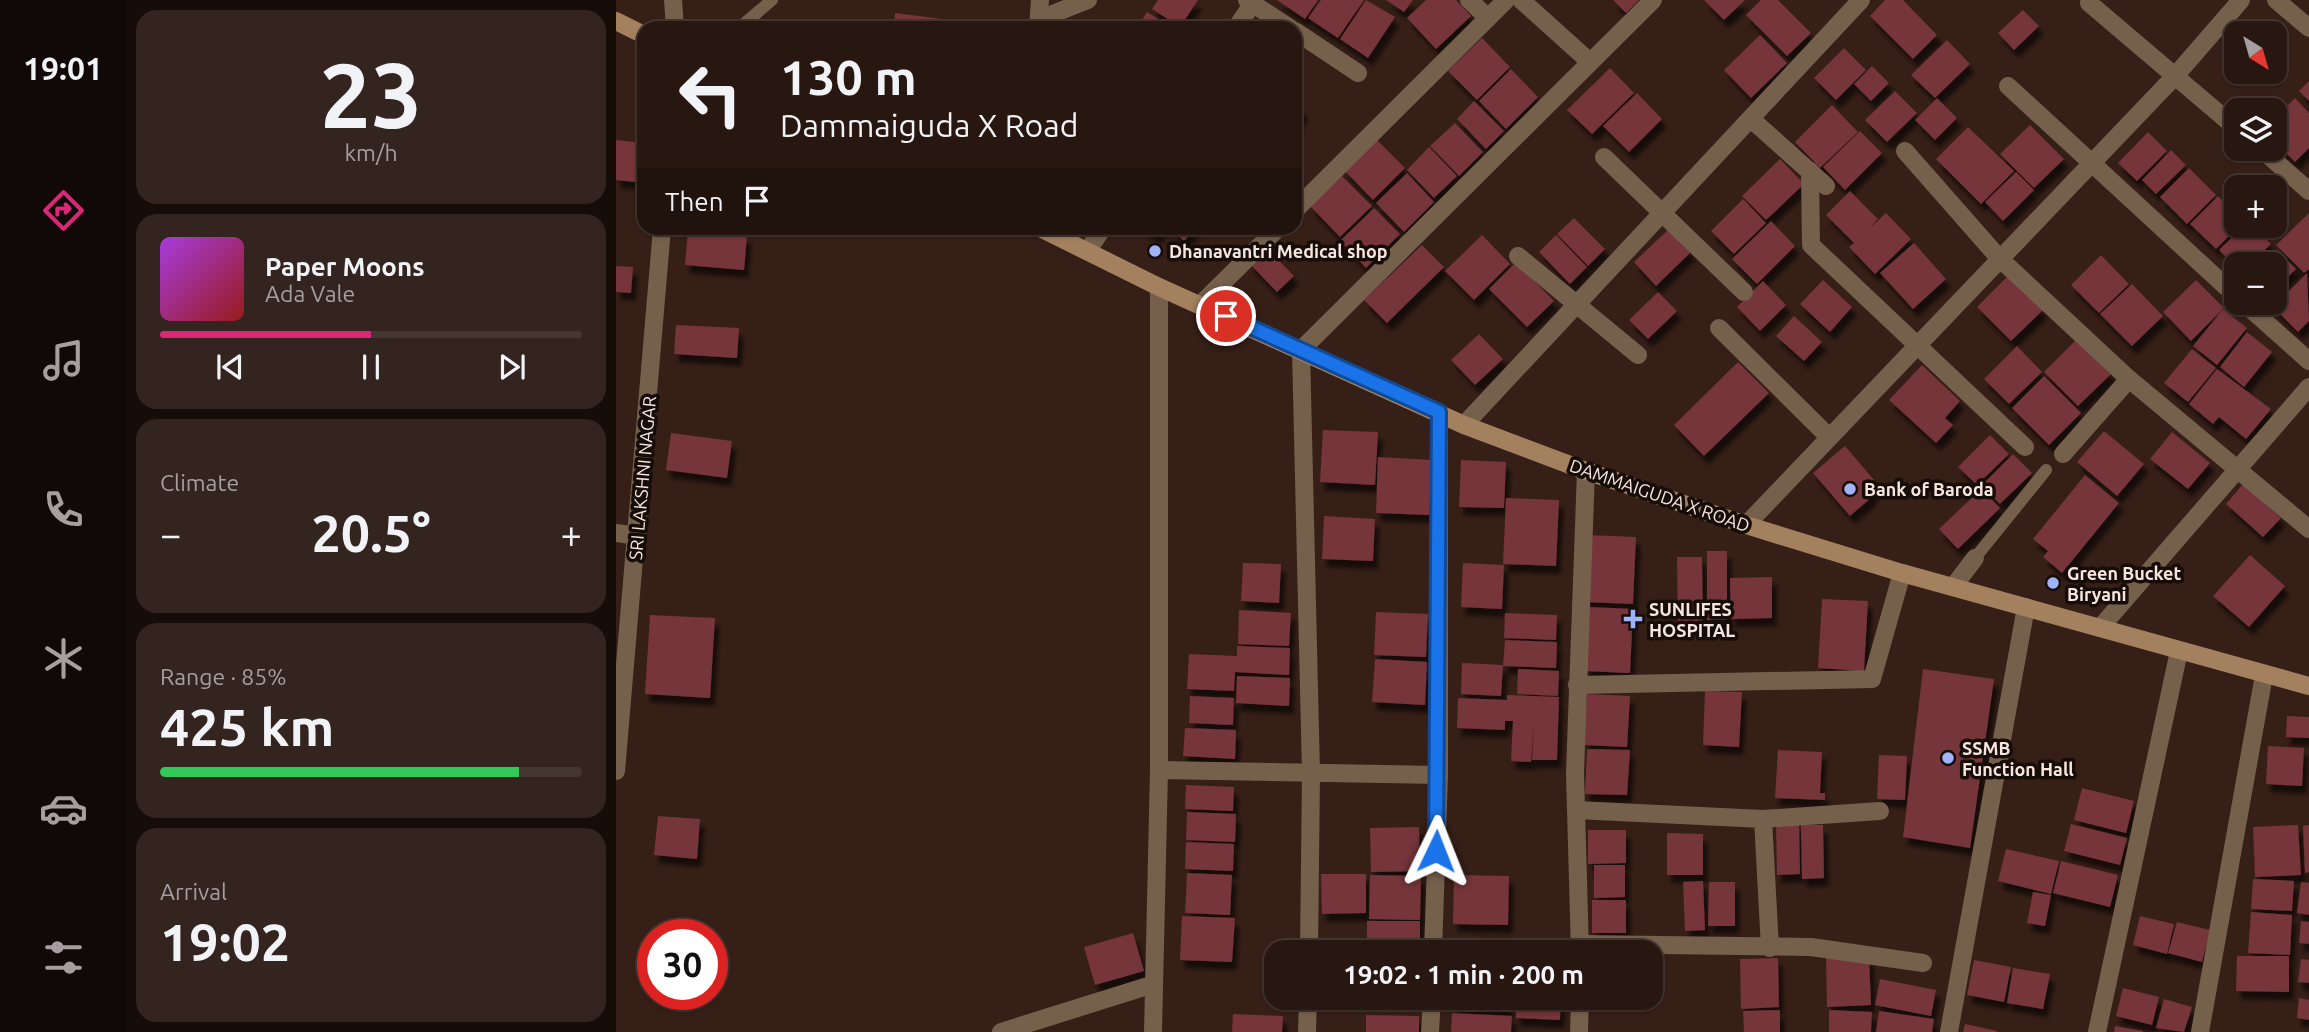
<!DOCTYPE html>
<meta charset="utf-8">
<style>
body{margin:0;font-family:Ubuntu,sans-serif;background:#34241f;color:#f1f3f6;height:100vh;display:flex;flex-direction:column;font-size:26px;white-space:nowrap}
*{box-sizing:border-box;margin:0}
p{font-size:23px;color:#a59f9f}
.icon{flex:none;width:38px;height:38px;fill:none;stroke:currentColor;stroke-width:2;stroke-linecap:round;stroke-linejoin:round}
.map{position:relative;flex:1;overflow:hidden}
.drawer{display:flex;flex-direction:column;gap:10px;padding:10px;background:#160d09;width:490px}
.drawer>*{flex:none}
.top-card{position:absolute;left:21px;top:21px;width:665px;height:214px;border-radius:21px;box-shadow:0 2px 5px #0004,0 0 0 2px #443631;background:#281711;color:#f1f3f6;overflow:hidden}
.needle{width:46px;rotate:143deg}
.tools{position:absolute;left:1608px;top:21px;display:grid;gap:14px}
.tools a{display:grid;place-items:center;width:63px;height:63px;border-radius:14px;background:#281711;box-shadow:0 2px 5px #0004,0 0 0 2px #443631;font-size:35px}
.speed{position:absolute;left:21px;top:919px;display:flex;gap:14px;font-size:35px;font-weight:700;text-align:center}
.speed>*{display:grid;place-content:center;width:91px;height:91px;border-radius:50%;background:#281711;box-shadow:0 2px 5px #0004,0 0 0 2px #443631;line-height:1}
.speed .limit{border:10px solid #d22;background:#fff;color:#111}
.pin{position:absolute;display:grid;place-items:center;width:60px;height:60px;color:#fff;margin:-30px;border:4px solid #fff;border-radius:50%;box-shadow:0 2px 7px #0007}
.me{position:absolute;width:77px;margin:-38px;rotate:2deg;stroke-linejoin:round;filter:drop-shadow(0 0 5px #0008)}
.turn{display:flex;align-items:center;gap:24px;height:147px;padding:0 28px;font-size:32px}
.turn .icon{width:91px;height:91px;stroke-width:2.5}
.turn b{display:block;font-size:49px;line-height:60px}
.then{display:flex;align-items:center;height:66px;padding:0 28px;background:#0003;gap:14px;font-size:26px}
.big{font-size:52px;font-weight:600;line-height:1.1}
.drawer .card{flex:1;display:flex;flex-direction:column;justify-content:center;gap:10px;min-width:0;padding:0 24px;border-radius:21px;background:#34241f}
.drawer .dial{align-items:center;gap:0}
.dial b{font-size:91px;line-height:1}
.song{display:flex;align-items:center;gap:21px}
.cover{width:84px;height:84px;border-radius:10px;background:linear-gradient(135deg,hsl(280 70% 55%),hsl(0 70% 35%))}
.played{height:7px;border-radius:4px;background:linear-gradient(90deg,#db2777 50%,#443631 50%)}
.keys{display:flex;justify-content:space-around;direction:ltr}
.heat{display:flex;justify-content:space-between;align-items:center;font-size:38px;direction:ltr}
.charge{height:10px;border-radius:5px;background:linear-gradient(90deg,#34c759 85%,#443631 0)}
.trip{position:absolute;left:648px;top:940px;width:399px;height:70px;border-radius:21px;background:#281711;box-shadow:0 2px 5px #0004,0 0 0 2px #443631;font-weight:600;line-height:70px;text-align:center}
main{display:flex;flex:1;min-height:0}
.tab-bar{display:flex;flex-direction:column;width:126px;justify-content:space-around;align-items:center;background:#100907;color:#a59f9f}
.tab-bar .icon{width:49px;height:49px}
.tab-bar .on{color:#db2777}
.tab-bar b{font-size:32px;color:#f1f3f6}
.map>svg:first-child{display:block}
.building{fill:#75343b;filter:url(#shadow)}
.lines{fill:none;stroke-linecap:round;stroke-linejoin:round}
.lane{stroke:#75604c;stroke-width:12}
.street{stroke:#75604c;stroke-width:18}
.secondary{stroke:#a3815f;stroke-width:18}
.route-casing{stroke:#114b97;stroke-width:18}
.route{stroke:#1a73e8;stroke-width:12}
.poi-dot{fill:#a1b3fd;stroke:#160c08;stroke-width:2.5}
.labels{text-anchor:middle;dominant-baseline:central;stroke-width:7;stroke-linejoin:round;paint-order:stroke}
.poi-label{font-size:18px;font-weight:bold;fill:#f7e6e0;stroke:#160c08;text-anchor:start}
.street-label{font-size:18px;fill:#f7e6e0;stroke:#160c08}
</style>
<main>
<nav class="tab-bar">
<b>19:01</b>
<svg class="icon on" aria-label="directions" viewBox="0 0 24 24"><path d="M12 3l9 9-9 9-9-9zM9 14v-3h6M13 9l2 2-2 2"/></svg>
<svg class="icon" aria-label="music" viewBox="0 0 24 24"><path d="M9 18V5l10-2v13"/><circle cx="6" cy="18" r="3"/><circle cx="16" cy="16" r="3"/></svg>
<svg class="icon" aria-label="phone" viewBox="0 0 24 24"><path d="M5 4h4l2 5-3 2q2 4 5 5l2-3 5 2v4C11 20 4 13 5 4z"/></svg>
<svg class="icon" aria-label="climate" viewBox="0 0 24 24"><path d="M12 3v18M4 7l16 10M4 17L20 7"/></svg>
<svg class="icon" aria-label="car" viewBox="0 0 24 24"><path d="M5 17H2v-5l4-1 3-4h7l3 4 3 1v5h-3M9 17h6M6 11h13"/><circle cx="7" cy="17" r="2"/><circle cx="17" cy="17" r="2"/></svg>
<svg class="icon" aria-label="filters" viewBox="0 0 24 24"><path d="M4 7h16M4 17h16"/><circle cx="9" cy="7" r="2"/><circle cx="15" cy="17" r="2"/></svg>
</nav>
<section class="drawer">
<div class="card dial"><b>23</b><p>km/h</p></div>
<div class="card">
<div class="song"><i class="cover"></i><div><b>Paper Moons</b><p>Ada Vale</p></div></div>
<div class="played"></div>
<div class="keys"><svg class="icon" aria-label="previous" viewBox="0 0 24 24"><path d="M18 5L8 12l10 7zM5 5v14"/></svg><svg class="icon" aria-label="pause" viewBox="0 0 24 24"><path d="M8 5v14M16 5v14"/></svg><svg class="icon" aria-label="next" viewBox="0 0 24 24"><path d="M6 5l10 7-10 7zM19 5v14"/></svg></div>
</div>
<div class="card"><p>Climate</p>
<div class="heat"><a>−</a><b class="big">20.5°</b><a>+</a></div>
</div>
<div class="card"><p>Range · 85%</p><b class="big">425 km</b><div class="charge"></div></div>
<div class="card"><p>Arrival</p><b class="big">19:02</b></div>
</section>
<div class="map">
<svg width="1693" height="1032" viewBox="0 0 1693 1032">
<defs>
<filter id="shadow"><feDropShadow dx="4.5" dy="8" stdDeviation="2" flood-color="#0009"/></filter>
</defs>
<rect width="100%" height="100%" fill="#361f17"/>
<g class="building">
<polygon points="542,0 582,0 564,27 536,9"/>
<polygon points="661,0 702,0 689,19"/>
<polygon points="705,0 748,0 722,38 692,18"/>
<polygon points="750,0 779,17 752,58 724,39"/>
<polygon points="770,0 797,0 788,12"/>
<polygon points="810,0 840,0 855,16 820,49 791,18"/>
<polygon points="997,0 1023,0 1010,13"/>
<polygon points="1088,0 1129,0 1108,20"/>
<polygon points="1145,0 1162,0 1195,33 1171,56 1130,15"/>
<polygon points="1269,0 1287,0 1321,35 1297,59 1254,16"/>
<polygon points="1407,10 1423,26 1398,50 1382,33"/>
<polygon points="531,12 557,28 521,28"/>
<polygon points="279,13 327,19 326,28 278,28"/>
<polygon points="1144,35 1171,63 1135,98 1108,70"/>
<polygon points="866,38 894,67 861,100 832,71"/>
<polygon points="1331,40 1354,64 1319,98 1295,75"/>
<polygon points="1228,48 1250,70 1220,100 1198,78"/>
<polygon points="1256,66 1273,83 1255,101 1238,84"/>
<polygon points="994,68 1018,93 976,134 951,110"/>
<polygon points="895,69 922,97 890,129 863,101"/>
<polygon points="1693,81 1693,101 1683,91"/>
<polygon points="1279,91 1301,113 1271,142 1249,120"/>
<polygon points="1021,93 1046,119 1013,152 987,126"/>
<polygon points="1321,98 1341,118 1319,140 1299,120"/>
<polygon points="1679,98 1693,113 1693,148 1679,162 1659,142 1659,118"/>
<polygon points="858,101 888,131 870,149 841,119"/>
<polygon points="679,105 688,111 679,124"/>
<polygon points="1216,105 1242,132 1204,168 1179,142"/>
<polygon points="839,123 867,152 843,176 814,146"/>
<polygon points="1414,125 1448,159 1418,188 1384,154"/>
<polygon points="1352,127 1398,171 1365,204 1320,159"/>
<polygon points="1244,131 1266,153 1229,190 1207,167"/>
<polygon points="1532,132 1551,151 1521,181 1502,163"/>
<polygon points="0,140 28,143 28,183 0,180"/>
<polygon points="761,140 789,168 757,200 729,171"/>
<polygon points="813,147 841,176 818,198 791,170"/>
<polygon points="1555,150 1570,165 1540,194 1526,180"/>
<polygon points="1164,159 1188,184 1150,220 1126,196"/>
<polygon points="1573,168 1600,195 1571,224 1544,197"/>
<polygon points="1400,172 1418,190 1387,221 1369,202"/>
<polygon points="791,173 818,202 788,232 760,203"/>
<polygon points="726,176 756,206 724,237 694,206"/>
<polygon points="1234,191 1262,219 1253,229 1270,213 1295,239 1259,274 1233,247 1238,243 1210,215"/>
<polygon points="1602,196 1620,215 1620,226 1623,226 1600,249 1574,224"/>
<polygon points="1127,199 1150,223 1118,254 1095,231"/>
<polygon points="758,208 784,234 750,268 724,241"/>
<polygon points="1693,213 1693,269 1688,273 1660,245"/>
<polygon points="958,218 989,249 972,266 941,234"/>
<polygon points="1155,221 1179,246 1141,284 1116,259"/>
<polygon points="1628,226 1636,226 1655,244 1634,264 1620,264 1620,267 1603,250"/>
<polygon points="526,228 547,228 541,236"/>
<polygon points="554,228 580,228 568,241"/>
<polygon points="1053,229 1075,252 1040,286 1018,262"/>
<polygon points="72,230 131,236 128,270 69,265"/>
<polygon points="866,235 894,264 858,300 829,271"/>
<polygon points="940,235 971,267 954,284 923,252"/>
<polygon points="1298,243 1330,279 1297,309 1264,273"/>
<polygon points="806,245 828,267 771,323 748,300"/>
<polygon points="650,247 678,276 661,292 633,263"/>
<polygon points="1661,250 1680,269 1659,290 1659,264 1647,264"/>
<polygon points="1485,255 1513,284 1483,313 1455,285"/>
<polygon points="900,262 938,301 911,327 873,289"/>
<polygon points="0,266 17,267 15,293 0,292"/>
<polygon points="1691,273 1693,321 1682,332 1657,307"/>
<polygon points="1391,277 1427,310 1395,341 1361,307"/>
<polygon points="1207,280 1236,307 1214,332 1184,304"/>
<polygon points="1580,280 1608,308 1575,341 1547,312"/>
<polygon points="1147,281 1170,305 1144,331 1121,307"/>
<polygon points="1516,284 1547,316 1516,346 1484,314"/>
<polygon points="1042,292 1061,311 1032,339 1013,320"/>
<polygon points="1607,309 1631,328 1601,365 1577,346"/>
<polygon points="1178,316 1206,342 1188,361 1160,336"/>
<polygon points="60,325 123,328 121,358 58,354"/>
<polygon points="1631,332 1656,352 1628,387 1604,367"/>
<polygon points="863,334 887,359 859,385 835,360"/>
<polygon points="1461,339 1495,374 1462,406 1428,372"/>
<polygon points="1401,346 1426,372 1393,404 1368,379"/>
<polygon points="1576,349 1600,368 1572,402 1548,383"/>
<polygon points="1122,362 1153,393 1088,456 1058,425"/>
<polygon points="1306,365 1344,401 1329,418 1337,425 1320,443 1273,400"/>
<polygon points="1601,369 1655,409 1630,439 1603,417 1597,424 1573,404"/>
<polygon points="1428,376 1465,413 1433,445 1396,408"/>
<polygon points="707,430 762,432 759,485 704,482"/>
<polygon points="1488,431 1528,464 1501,496 1461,462"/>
<polygon points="1556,432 1594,463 1572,489 1534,459"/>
<polygon points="55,433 116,441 111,478 50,470"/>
<polygon points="1374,435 1393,454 1361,485 1342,467"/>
<polygon points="1229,446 1259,481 1256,497 1234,516 1197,473"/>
<polygon points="1397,454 1416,473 1384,504 1366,485"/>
<polygon points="762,457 816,460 813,515 760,513"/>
<polygon points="845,460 890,462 888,508 843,507"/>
<polygon points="1469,475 1503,503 1446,573 1427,557 1432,551 1417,539"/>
<polygon points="1627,484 1665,518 1647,537 1610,504"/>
<polygon points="1365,489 1384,508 1342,549 1323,529"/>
<polygon points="890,498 943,500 940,566 887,564"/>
<polygon points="708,516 759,519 757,561 706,559"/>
<polygon points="971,535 1020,537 1017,604 968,602"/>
<rect x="1091" y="551" width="20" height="69"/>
<polygon points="1634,555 1669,586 1633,627 1597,596"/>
<polygon points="1061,557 1086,557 1087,625 1062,625"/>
<polygon points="627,563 665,564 663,603 625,601"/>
<polygon points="847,563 888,565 886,609 845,607"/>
<polygon points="1156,577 1156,618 1115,619 1114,578"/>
<polygon points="1206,599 1252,601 1248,671 1202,668"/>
<polygon points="972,607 1017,609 1014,673 969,671"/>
<polygon points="623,610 675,613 673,646 622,644"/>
<polygon points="760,612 812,614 810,657 758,655"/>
<polygon points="889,613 941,615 940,640 888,638"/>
<polygon points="34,615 99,618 94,698 29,694"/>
<polygon points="889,640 941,642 940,668 887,666"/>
<polygon points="621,646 674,648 673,675 619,672 618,691 571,689 573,654 621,656"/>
<polygon points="759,659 811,662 809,705 756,702"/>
<polygon points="846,663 887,665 885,696 845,694"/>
<polygon points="902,669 943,671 942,696 901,694"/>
<polygon points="1307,669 1378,679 1354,848 1287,837"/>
<polygon points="621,676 674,678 673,706 620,703"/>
<polygon points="1089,691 1126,692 1123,747 1087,745"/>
<polygon points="971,694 1014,696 1011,747 968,745"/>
<polygon points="891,695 943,697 941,760 916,760 918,722 915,762 895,761 897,721 889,721 889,730 841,728 842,698 891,700"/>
<polygon points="574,696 618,698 617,725 573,723"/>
<polygon points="1671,716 1693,717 1693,738 1670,737"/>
<polygon points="569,728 620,730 619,759 567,756"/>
<polygon points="1652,746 1688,748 1686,786 1650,784"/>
<polygon points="971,749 1014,750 1011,795 969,794"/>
<polygon points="1162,750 1206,752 1204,793 1209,793 1209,800 1159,798"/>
<polygon points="1263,755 1291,756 1289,800 1261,799"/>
<polygon points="570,785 618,787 617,811 569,809"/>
<polygon points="1466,788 1518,801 1510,833 1458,820"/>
<polygon points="571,812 620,814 619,842 570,840"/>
<polygon points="42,816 84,819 81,859 38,855"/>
<polygon points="1160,824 1183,824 1184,874 1161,875"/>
<polygon points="1455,824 1511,838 1504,865 1448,851"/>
<polygon points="1185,825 1207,825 1208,878 1186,879"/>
<polygon points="1682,825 1685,875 1639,877 1637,827"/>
<polygon points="1693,825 1693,872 1689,873 1687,826"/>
<polygon points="803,827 804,871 755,872 754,828"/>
<polygon points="972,830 1010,830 1010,863 972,864"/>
<polygon points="1051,833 1087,834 1087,875 1051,875"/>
<polygon points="570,842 618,844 617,871 569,869"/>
<polygon points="1390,849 1443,861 1435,894 1382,881"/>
<polygon points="1445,861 1502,875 1494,907 1437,893"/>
<polygon points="978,865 1009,865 1009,897 978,898"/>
<polygon points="571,873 616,875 614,915 569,913"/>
<polygon points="705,874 750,874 750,913 706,914"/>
<polygon points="754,875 805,876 804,920 753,919"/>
<polygon points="838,875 893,876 892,925 837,924"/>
<polygon points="1637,879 1678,881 1676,911 1635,909"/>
<polygon points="1087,881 1089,930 1069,931 1067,882"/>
<polygon points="1093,882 1119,882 1119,926 1092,926"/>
<polygon points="1685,882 1693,883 1693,915 1681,913"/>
<polygon points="1417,892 1435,895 1429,926 1411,923"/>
<rect x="976" y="900" width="34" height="33"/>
<polygon points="1635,912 1676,915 1674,955 1632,953"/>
<polygon points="566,916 619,918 616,962 564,960"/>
<polygon points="1524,916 1558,924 1551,954 1517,945"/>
<rect x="751" y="921" width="53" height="31"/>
<polygon points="1685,921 1693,922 1693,944 1683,943"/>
<polygon points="1561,922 1594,930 1586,962 1552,953"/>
<polygon points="517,933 528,971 479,985 468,947"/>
<polygon points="1621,956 1673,956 1673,992 1620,991"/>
<polygon points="1253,957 1255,1005 1211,1007 1210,958"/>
<polygon points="1162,958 1163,1007 1125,1009 1124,959"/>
<polygon points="1685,959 1693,960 1693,983 1682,982"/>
<polygon points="1358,960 1395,967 1388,1002 1351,995"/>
<polygon points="1397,968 1434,974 1427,1009 1391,1003"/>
<polygon points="1264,979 1320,990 1315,1016 1259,1005"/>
<polygon points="1507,988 1543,997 1536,1025 1500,1016"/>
<polygon points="837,998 892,998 892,1012 836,1010"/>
<polygon points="900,998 945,998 944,1020 900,1018"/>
<polygon points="1683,998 1693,1000 1693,1020 1681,1018"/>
<polygon points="1548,999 1576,1007 1568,1032 1540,1028"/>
<polygon points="1164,1010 1164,1032 1128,1032 1127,1011"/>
<polygon points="1213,1010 1256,1012 1255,1032 1213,1032"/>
<polygon points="1263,1011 1318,1019 1316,1032 1260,1032"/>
<polygon points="836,1013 896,1016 895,1032 835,1032"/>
<polygon points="617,1014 667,1016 666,1032 616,1032"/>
<polygon points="750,1015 803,1016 803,1032 750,1032"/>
<polygon points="1349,1024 1381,1031 1381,1032 1347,1032"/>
<polygon points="1499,1026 1527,1031 1527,1032 1498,1032"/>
</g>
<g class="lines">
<g class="lane">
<polyline points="123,28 156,0"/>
<polyline points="1359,558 1430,470"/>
</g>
<g class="street">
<polyline points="57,0 59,28"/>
<polyline points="631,0 674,28"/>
<polyline points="853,0 872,18"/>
<polyline points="905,0 974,62"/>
<polyline points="1660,0 1693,28"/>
<polyline points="1473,3 1620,128"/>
<polyline points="424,19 472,0"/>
<polyline points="422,28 424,0"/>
<polyline points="620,28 639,0"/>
<polyline points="679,31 742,73"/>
<polyline points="1392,86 1620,296"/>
<polyline points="1135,119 1210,186"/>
<polyline points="1645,149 1693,191"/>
<polyline points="1289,151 1383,258 1513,379 1693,529"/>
<polyline points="988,157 1128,292"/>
<polyline points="1194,171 1195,245 1409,447"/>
<polyline points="679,210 890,0"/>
<polyline points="472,250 487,228"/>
<polyline points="902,256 1022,355"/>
<polyline points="1628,303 1693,361"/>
<polyline points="585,304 662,228"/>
<polyline points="1103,328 1213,437"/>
<polyline points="848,425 1245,0"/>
<polyline points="1447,454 1513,379"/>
<polyline points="1130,525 1560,75 1625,0"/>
<polyline points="0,533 21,536"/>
<polyline points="1337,587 1359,558"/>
<polyline points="1484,628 1693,387"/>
<polyline points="961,685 1256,679 1286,573"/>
<polyline points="543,770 823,775"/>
<polyline points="0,771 46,228"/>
<polyline points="960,810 1147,819 1154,948"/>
<polyline points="1147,819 1264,811"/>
<polyline points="964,944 1195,947 1307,963"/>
<polyline points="693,952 695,773 685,350 1037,0"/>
<polyline points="817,952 823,775 823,412"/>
<polyline points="964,952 959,773 970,471"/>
<polyline points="385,1032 538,984"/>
<polyline points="537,1032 543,770 543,287"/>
<polyline points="691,1032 692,998"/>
<polyline points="814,1032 816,998"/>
<polyline points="963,1032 964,998"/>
<polyline points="1333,1032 1410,607"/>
<polyline points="1481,1032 1563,651"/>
<polyline points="1584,1032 1648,675"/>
</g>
<g class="secondary">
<polyline points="0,21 28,35"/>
<polyline points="424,228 543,287 848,425 970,471 1130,525 1286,573 1693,686"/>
</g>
</g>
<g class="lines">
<g class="route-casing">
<polyline id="route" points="610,316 823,412 820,851"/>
</g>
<use href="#route" class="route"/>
</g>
<g class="poi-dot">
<circle cx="539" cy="251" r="7"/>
<circle cx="1234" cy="489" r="7"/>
<circle cx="1437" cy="583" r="7"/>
<path d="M1013.5 608.5h7v7h7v7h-7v7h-7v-7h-7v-7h7z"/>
<circle cx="1332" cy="758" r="7"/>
</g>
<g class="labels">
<g class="poi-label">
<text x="553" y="251">Dhanavantri Medical shop</text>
<text x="1248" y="489">Bank of Baroda</text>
<text x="1451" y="573">Green Bucket<tspan x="1451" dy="21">Biryani</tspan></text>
<text x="1033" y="609">SUNLIFES<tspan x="1033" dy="21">HOSPITAL</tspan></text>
<text x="1346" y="748">SSMB<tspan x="1346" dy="21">Function Hall</tspan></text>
</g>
<g class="street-label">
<text transform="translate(26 478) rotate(-85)">SRI LAKSHNI NAGAR</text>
<text transform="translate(1044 495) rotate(19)">DAMMAIGUDA X ROAD</text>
</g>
</g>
</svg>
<div class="tools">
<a><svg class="needle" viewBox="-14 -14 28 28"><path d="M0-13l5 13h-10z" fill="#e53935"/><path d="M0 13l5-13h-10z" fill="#a59f9f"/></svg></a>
<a><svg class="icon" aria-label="layers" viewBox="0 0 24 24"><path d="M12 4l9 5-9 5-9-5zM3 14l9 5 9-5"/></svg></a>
<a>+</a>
<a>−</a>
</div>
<div class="speed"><div class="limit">30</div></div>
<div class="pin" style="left:610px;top:316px;background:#d93025"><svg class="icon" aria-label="arrive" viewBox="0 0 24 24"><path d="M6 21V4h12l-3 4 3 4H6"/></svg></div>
<svg class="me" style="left:820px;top:851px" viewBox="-20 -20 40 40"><path d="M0-17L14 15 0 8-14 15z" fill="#1a73e8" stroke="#fff" stroke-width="4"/></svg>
<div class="trip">19:02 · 1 min · 200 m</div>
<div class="top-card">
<div class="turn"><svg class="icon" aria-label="left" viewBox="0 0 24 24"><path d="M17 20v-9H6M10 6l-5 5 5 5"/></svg><div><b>130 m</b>Dammaiguda X Road</div></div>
<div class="then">Then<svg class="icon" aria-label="arrive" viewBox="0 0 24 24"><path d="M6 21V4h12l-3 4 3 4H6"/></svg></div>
</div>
</div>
</main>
